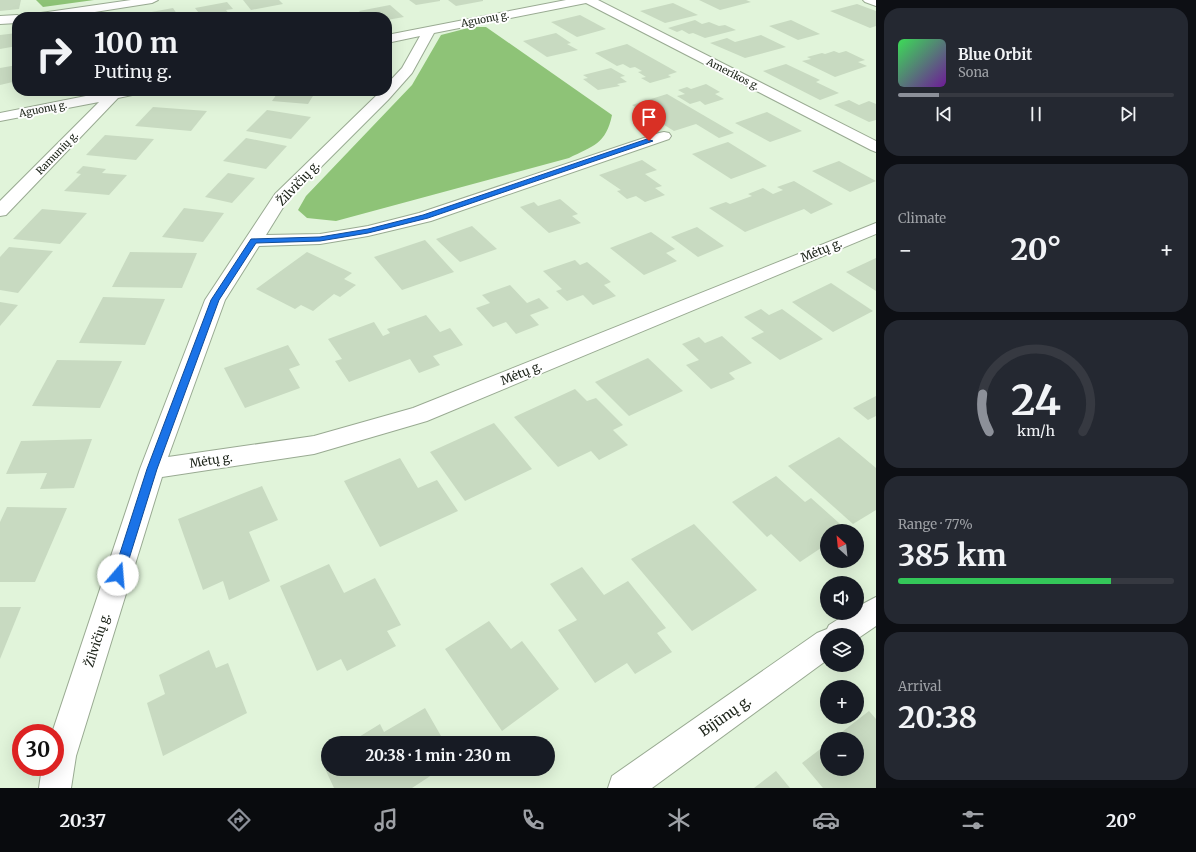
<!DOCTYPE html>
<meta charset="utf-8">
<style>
body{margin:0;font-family:Merriweather,serif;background:#242831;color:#f1f3f6;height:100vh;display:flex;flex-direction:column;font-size:15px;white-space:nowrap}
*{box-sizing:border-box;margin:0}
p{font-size:13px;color:#9ea1a6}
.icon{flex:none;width:22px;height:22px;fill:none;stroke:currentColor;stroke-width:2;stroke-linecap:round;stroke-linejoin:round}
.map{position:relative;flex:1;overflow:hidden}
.side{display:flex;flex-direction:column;gap:8px;padding:8px;background:#0d0f14;width:320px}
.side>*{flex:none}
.hud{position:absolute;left:12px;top:12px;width:380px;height:84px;border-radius:16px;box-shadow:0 4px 16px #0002;background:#171b24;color:#f1f3f6;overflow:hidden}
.needle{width:26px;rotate:333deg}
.buttons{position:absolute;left:820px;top:524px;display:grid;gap:8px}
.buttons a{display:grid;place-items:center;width:44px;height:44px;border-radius:50%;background:#171b24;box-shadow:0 4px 16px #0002;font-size:20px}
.speed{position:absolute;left:12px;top:724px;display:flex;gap:8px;font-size:20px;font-weight:700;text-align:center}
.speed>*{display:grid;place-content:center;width:52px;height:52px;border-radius:50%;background:#171b24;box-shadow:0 4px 16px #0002;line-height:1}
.speed .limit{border:6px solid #d22;background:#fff;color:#111}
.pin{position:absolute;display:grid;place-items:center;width:34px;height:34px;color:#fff;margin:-41px -17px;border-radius:50% 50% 50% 0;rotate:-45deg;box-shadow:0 0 4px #0007}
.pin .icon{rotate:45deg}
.me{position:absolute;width:44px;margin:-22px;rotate:18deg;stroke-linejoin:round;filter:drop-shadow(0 0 3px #0008)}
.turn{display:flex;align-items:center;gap:14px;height:84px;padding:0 16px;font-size:18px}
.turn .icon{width:52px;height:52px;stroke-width:2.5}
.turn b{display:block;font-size:28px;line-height:34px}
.big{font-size:30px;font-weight:700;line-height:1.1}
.side .card{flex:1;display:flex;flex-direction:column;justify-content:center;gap:6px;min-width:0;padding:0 14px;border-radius:16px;background:#242831}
.side .dial{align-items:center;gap:0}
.dial svg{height:104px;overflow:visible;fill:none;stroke:#363941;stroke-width:7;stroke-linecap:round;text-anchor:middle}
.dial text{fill:#f1f3f6;stroke:none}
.song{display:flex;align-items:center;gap:12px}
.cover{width:48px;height:48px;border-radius:6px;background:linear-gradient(135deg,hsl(130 70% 55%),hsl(280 70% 35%))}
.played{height:4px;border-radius:2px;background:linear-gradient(90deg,#8c9099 15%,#363941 15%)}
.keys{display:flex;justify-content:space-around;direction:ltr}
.heat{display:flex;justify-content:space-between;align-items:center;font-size:22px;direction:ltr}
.charge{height:6px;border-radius:3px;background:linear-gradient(90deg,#34c759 77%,#363941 0)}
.trip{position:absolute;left:321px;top:736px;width:234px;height:40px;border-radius:20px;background:#171b24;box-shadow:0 4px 16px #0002;font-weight:700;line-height:40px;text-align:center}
.menu{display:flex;height:64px;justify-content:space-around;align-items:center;background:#090b0e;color:#9ea1a6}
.menu .icon{width:28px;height:28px}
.menu .on{color:#8c9099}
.menu b{font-size:18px;color:#f1f3f6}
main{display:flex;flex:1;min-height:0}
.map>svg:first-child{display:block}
.forest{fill:#8ec377}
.building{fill:#c8dac1}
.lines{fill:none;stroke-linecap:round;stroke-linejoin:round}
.street-casing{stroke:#99aa92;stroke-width:2}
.street{fill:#fff;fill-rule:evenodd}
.route{fill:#1a73e8;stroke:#114b97}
.labels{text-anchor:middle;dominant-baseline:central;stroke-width:4;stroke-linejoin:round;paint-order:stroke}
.far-street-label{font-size:10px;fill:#20271d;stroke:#fff}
.street-label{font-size:12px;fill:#20271d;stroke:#fff}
.near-street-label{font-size:14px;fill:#20271d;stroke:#fff}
</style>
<main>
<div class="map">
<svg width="876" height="788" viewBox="0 0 876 788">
<rect width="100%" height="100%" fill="#e1f4da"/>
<g class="forest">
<polygon points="36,0 94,0 43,7"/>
<path d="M 472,27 L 486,27 L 612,115 C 606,144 593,146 569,158 L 336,221 L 307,218 L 298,210 L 306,196 L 412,85 L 441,35 Z"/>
</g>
<g class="building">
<polygon points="0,0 21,0 19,9 0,11"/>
<polygon points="243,0 279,0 283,4 251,10"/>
<polygon points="409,0 440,0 440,1 416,5"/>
<polygon points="448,0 483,0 483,1 456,6"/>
<polygon points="699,0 746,0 751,2 720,10"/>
<polygon points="227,2 233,9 226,10 230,15 219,17 202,17 195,8"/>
<polygon points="673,3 698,15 665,23 640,11"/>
<polygon points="857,4 876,11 876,26 870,28 830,11"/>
<polygon points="390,5 404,17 387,20 387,17 365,17 359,11"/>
<polygon points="173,8 179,17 149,17 146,13"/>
<polygon points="580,15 606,29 577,37 551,22"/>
<polygon points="695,20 702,24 709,22 719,26 725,25 736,30 705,38 693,33 689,34 682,30 677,32 668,28"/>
<polygon points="791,20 820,34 798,40 769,26"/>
<polygon points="17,33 17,46 0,49 0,35"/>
<polygon points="556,33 571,43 567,44 578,50 547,57 523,41"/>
<polygon points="761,35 786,47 745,58 710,43 727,38 735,42"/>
<polygon points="627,44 677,72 668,75 671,77 650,83 641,78 646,77 638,72 642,71 635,67 630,68 623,64 617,66 595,53"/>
<polygon points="834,51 839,53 846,51 865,60 858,62 867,66 835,77 802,61 811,59 807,57 822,53 825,54"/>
<polygon points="786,64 820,80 816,82 839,93 820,100 763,71"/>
<polygon points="17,65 17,81 0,85 0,68"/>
<polygon points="611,68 625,76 620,77 627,82 617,84 620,86 598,90 583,79 588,78 583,75"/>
<polygon points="706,84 720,92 715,94 724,99 705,105 700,101 690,104 677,96 685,94 678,90 687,87 691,89"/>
<polygon points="279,91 316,91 308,104 272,101"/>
<polygon points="667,94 734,133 719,138 696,124 674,131 632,105"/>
<polygon points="849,100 859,105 869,101 876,104 876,120 869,122 834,105"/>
<polygon points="153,107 207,111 191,131 135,126"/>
<polygon points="267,110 311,117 291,139 246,131"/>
<polygon points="767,112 802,131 770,142 735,123"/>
<polygon points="105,135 154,139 136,160 86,155"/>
<polygon points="246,138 287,146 266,169 223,161"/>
<polygon points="728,142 767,166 731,179 692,154"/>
<polygon points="642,160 657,170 645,174 662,186 655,188 665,195 645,202 636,196 627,199 617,191 621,190 599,175"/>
<polygon points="839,161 876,181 850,192 812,171"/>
<polygon points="83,166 106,169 102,173 127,175 109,195 64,191 81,174 76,173"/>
<polygon points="228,173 255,178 232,203 205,197"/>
<polygon points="794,181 833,204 811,214 804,209 745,232 709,208 726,202 730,204 752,196 748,194 763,188 773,194 783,190 777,187"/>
<polygon points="560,199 578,214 572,216 581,223 549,233 520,207 534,202 538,206"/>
<polygon points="184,208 224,213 203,242 162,237"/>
<polygon points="42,209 87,213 60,244 13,239"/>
<polygon points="472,226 497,249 460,262 436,239"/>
<polygon points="697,227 724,246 698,257 671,237"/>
<polygon points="651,232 675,249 666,253 677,261 644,275 610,248"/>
<polygon points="425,240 454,272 402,290 374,257"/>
<polygon points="9,247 53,251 18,293 0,290 0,257"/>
<polygon points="130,252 197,253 182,288 112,287"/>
<polygon points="307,252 352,273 344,279 356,285 340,297 334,294 313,311 301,305 295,309 256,289"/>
<polygon points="876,258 876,291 846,272"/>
<polygon points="575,260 580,265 587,262 611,282 604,285 616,296 593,305 583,295 567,301 556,291 562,289 543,271"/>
<polygon points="831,283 873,311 833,332 792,302"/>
<polygon points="510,285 527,303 539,298 549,308 530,315 539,325 516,334 506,322 493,327 476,308 490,303 482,295"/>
<polygon points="103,297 165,299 145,345 79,343"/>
<polygon points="0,302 18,305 0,326"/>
<polygon points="761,309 769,315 782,309 823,339 780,360 751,338 764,332 744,317"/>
<polygon points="426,315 440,332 450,328 463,345 433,356 440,365 419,373 410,359 349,382 335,361 342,359 328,339 374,322 383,336 390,333 387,329"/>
<polygon points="722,336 752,363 729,373 735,379 711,389 686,365 699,360 682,344 699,337 705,343"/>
<polygon points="288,345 300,365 289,369 300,388 245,408 224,368"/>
<polygon points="648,358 683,391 629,416 595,382"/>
<polygon points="57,360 122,361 100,408 32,406"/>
<polygon points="575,389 587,401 596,398 623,425 613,430 628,445 599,460 591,451 558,467 514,417"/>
<polygon points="876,396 876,416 868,420 853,408"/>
<polygon points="494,423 532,469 465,501 430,452"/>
<polygon points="839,437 876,468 876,510 853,524 788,466"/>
<polygon points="92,439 74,488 40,489 47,473 6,474 21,441"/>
<polygon points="400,458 418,488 437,480 458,511 380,547 344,481"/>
<polygon points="776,476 805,502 811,498 848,531 827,531 827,544 800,562 771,534 767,537 732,502"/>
<polygon points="262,486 278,520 249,532 270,581 229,600 223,581 203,590 178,519"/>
<polygon points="7,507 67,508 35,582 0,582 0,522"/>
<polygon points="694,524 757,590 692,631 631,559"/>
<polygon points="329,564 344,593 375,578 401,625 387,631 396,646 347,671 341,659 317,671 280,586"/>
<polygon points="582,567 604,595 628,581 666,628 657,633 672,652 635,674 627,663 595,683 558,630 577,620 550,584"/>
<polygon points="0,607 21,607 0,659"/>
<polygon points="489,621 511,649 522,641 559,689 502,731 445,649"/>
<polygon points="209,650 216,668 228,663 247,713 163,756 147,703 165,694 159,675"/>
<polygon points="425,708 445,743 349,743 380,724 384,732"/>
<polygon points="869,711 876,719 876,788 823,788 802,763 827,744 827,769 857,769 857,739 833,739"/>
<polygon points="328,755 328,769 441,769 412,788 334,788 321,760"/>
<polygon points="776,771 790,788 754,788"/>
</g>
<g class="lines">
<g class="street-casing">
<g id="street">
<polygon points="131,0 158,0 152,3 63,17 28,17 30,15 34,14"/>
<polygon points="566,0 598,0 876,141 876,152 871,150 586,3 434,33 412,73 388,100 287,201 266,235 320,234 368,226 419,213 659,133 664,132 669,133 671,136 669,139 431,221 368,236 320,244 259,246 225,300 168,457 314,436 413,408 876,223 876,234 427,421 314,454 162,477 76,756 71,788 39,788 42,767 55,767 55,733 52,733 140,469 205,300 275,194 381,91 387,91 387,84 402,68 420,36 387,43 387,35"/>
<polygon points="863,0 876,0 876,6 865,2"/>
<polygon points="17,15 21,17 17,17 17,23 0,24 0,16"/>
<polygon points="111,91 139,91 137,94 118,98 6,215 0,216 0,201 99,102 0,121 0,113"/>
<polygon points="876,597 876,626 857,639 857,635 827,635 827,660 652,788 608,788 612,776 817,633 827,629 829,625 848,613 857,613 857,607"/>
</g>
</g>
<use href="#street" class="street"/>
</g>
<polygon class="route" points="647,139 653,141 428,218 368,233 320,241 256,243 219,300 157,469 124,575 122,578 118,580 114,578 113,575 147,469 211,300 251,239 320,237 368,229 423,215"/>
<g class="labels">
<g class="far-street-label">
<text transform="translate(485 19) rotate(-11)">Aguonų g.</text>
<text transform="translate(733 74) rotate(27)">Amerikos g.</text>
<text transform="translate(43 109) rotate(-11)">Aguonų g.</text>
<text transform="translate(57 153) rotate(-46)">Ramunių g.</text>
</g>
<g class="street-label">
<text transform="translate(298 183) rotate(-47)">Žilvičių g.</text>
<text transform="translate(821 250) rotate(-22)">Mėtų g.</text>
<text transform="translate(521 373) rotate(-22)">Mėtų g.</text>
<text transform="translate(211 460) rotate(-9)">Mėtų g.</text>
<text transform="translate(97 640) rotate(-72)">Žilvičių g.</text>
</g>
<g class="near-street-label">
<text transform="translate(725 716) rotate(-35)">Bijūnų g.</text>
</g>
</g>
</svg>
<div class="buttons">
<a><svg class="needle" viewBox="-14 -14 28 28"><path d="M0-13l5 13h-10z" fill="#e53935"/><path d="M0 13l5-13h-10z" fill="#9ea1a6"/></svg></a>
<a><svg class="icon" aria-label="sound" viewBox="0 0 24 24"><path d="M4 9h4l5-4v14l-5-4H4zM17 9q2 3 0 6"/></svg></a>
<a><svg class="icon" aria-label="layers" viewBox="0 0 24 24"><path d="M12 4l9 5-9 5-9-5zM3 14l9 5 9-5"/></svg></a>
<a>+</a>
<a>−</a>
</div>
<div class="speed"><div class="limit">30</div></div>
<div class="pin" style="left:649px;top:141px;background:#d93025"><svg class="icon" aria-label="arrive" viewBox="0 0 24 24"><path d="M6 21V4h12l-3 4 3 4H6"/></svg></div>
<svg class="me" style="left:118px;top:575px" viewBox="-20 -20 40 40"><circle r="19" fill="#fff"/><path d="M0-13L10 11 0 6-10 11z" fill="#1a73e8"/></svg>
<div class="trip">20:38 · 1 min · 230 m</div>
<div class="hud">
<div class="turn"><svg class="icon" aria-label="right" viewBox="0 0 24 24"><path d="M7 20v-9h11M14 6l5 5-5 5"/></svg><div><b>100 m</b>Putinų g.</div></div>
</div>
</div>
<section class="side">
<div class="card">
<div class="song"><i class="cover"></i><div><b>Blue Orbit</b><p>Sona</p></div></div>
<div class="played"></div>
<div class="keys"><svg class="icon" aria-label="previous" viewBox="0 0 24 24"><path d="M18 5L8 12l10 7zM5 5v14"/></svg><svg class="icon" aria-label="pause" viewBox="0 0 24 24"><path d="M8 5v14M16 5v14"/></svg><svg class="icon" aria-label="next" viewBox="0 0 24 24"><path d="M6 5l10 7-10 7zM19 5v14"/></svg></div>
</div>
<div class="card"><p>Climate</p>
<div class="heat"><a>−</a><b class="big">20°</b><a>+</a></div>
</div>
<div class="card dial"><svg viewBox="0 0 100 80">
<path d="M14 69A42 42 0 1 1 86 69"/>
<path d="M14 69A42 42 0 0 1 9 40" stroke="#8c9099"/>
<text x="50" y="56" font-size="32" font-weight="700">24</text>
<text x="50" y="72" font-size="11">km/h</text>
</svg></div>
<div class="card"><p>Range · 77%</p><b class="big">385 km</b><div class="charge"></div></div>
<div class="card"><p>Arrival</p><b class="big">20:38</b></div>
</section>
</main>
<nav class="menu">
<b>20:37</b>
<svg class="icon on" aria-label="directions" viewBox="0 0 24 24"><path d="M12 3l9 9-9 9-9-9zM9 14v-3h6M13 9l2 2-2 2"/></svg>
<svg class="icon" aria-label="music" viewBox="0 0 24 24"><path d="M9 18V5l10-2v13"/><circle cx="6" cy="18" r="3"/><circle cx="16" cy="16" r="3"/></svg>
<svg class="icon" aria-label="phone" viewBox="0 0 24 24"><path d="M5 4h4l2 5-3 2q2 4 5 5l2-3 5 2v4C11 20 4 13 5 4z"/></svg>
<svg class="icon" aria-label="climate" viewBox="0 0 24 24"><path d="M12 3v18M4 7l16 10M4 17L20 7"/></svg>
<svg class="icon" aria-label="car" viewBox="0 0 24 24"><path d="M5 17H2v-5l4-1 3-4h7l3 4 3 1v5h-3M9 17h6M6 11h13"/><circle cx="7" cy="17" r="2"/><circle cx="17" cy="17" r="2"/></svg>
<svg class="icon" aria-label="filters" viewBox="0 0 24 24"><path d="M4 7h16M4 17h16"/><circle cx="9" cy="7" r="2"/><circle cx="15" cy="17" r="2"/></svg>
<b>20°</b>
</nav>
